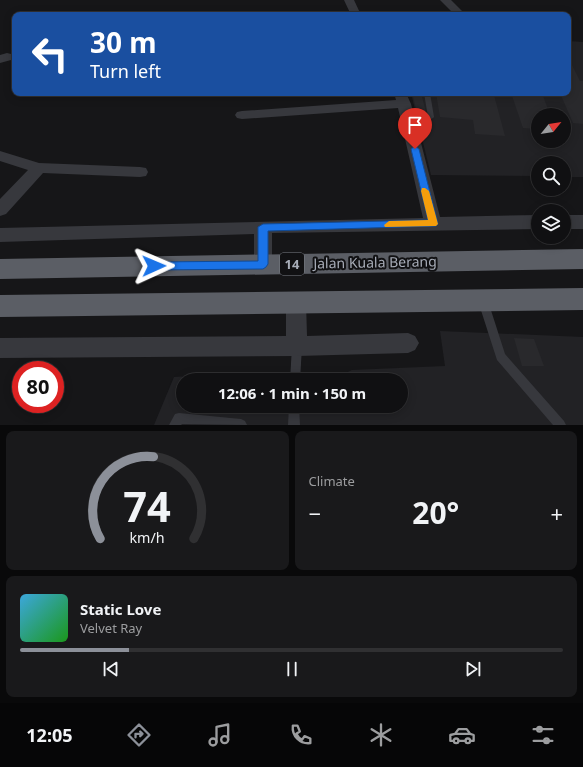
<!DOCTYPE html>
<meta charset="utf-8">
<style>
body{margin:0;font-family:"Noto Sans",sans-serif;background:#19191b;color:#f1f3f6;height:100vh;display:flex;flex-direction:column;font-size:15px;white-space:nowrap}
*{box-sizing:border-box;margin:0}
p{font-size:13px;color:#9c9d9f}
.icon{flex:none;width:22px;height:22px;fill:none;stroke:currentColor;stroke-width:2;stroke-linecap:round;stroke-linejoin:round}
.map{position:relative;height:425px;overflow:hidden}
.side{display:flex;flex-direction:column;gap:6px;padding:6px;background:#09090a;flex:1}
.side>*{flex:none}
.hud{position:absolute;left:12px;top:12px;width:559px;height:84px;border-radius:8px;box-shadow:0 2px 10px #0003,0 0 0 1px #303032;background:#1a4fa0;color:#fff;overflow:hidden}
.needle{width:26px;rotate:60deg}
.controls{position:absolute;left:531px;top:108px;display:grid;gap:8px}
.controls a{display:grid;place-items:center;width:40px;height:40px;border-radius:50%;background:#101012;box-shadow:0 2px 10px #0003,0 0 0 1px #303032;font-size:20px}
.speed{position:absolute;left:12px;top:361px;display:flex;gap:8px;font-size:20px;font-weight:700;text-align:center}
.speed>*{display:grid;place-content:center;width:52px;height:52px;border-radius:50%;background:#101012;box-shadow:0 2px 10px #0003,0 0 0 1px #303032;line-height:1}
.speed .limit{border:6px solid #d22;background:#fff;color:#111}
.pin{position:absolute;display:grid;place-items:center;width:34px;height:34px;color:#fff;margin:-41px -17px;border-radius:50% 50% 50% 0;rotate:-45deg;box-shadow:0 0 4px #0007}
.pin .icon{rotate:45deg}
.me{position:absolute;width:44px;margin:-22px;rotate:89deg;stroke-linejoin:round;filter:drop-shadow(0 0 3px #0008)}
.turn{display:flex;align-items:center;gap:14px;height:84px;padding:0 12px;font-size:18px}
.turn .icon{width:52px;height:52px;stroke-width:2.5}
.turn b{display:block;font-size:28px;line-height:34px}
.big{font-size:30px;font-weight:700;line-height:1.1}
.side .widget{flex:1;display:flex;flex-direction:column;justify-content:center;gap:6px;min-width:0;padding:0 14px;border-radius:8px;background:#19191b}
.side .dial{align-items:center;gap:0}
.dial svg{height:104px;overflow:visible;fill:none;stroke:#303032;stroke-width:7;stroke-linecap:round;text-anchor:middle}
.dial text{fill:#f1f3f6;stroke:none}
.song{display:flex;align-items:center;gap:12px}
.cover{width:48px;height:48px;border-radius:6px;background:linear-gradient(135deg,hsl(200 70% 55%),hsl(120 70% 35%))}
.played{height:4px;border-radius:2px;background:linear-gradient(90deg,#8c9099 20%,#303032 20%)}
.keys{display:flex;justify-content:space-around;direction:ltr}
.heat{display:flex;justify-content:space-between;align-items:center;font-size:22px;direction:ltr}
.side .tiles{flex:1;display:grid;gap:6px;grid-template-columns:1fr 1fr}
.widget:last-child{grid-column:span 2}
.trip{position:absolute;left:176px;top:373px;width:232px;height:40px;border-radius:20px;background:#101012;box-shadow:0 2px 10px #0003,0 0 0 1px #303032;font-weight:700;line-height:40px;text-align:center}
.tabs{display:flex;height:64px;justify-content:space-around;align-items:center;background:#060607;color:#9c9d9f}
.tabs .icon{width:28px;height:28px}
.tabs .on{color:#8c9099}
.tabs b{font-size:18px;color:#f1f3f6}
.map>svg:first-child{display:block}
.built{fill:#222225;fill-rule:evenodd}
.building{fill:#29292c}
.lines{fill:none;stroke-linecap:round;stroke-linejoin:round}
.service{fill:#37383d;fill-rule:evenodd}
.minor{fill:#37383d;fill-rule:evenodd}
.trunk{fill:#5b5e65;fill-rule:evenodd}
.route{fill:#1a73e8;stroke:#114b97}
.slow{fill:#f59e0b}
.labels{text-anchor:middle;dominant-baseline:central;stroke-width:4;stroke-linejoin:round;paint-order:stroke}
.shield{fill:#111113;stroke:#7b7e86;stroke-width:1}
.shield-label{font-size:13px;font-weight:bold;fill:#a8adb8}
.street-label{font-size:14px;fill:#a8adb8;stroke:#111113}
</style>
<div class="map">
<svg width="583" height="425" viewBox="0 0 583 425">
<rect width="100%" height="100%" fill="#161618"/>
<g class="built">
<path d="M 568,41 L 583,42 L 583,177 L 564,177 L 564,163 L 538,163 L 538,176 L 431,175 L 411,93 L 568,93 ZM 538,115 L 564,115 L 564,141 L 538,141 Z"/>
<polygon points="440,331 583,337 583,425 154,425 174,377 229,374 269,380 183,380 183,406 401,406 401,380 331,380 352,370 445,366"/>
</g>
<g class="building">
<polygon points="568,57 580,81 583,81 583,124 573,123 560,93 568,93"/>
<polygon points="412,93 421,93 430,128 421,128"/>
<polygon points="436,93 494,95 505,136 475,134 473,120 440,117"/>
<polygon points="511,93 542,93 550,115 538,115 538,129 523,128"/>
<polygon points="514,338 534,339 544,366 522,366"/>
<polygon points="302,406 323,406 323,411"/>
</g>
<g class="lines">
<g class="service">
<polygon points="424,93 430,93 434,117 433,118 431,119 428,117"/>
<polygon points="483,297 486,298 488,301 505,354 564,421 566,425 553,425 497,360 478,301 480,298"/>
<polygon points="297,342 301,344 302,347 300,380 290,380 292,347 293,344"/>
<polygon points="289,406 299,406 300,425 288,425"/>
<polygon points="179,413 241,419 245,421 247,425 182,424 181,425 169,425 175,414"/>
</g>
<g class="minor">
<polygon points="344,0 354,0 361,15 351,15"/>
<polygon points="440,0 451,0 466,15 455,15"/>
<polygon points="7,53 11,54 13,57 11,60 0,63 0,55"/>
<polygon points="394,93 406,93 411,104 440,217 538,215 538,229 272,233 272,264 270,269 263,272 256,269 254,264 254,234 0,242 0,228 423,218 398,108 242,119 237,118 235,115 237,112 242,111 396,100"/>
<polygon points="0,151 39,163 140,167 146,168 148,172 146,176 140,177 43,173 6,214 0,216 0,199 28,170 0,161"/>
<rect x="564" y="215" width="19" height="14"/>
<polygon points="296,293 303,296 306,302 307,336 408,333 415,336 419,343 415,350 408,353 297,356 0,358 0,338 286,336 286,302 289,296"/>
</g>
<g class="trunk">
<polygon points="583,249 583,269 0,279 0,259"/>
<polygon points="583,288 583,310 0,317 0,295"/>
</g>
</g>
<polygon class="route" points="415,146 419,149 438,224 436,226 268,231 268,264 266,267 263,269 154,270 151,269 150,266 151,263 154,262 258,261 258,227 263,224 428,220 411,149"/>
<polygon class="slow" points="422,188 425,188 429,191 438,224 436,226 385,227 384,225 389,221 428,220 421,191"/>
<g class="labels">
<rect class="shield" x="280" y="253" width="24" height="22" rx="3"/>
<g class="shield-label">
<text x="292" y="264">14</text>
</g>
<g class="street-label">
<text transform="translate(375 262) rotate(-1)">Jalan Kuala Berang</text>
</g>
</g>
</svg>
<div class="controls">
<a><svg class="needle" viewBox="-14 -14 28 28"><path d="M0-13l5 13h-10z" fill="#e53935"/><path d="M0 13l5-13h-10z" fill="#9c9d9f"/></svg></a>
<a><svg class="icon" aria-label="search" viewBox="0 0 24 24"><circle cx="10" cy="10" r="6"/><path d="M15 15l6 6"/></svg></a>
<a><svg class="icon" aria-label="layers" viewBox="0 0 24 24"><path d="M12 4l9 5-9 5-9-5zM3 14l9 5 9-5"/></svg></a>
</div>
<div class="speed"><div class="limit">80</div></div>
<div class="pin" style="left:415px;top:149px;background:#d93025"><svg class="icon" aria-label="arrive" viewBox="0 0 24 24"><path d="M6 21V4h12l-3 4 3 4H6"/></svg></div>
<svg class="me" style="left:154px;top:266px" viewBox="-20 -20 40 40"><path d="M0-17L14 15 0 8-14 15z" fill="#1a73e8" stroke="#fff" stroke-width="4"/></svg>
<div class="trip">12:06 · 1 min · 150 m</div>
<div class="hud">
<div class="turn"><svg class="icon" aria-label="left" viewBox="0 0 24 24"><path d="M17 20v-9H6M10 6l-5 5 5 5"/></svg><div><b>30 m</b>Turn left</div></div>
</div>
</div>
<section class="side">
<div class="tiles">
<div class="widget dial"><svg viewBox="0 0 100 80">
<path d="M14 69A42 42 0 1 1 86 69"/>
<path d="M14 69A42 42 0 0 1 55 6" stroke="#8c9099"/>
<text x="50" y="56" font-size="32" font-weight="700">74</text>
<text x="50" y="72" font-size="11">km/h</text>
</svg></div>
<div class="widget"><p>Climate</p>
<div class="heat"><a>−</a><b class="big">20°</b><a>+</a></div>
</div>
<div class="widget">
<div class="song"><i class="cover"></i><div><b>Static Love</b><p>Velvet Ray</p></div></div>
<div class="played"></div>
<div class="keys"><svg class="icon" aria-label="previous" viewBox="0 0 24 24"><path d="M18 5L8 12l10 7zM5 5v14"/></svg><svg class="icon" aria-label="pause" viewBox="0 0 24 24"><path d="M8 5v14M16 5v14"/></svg><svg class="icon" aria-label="next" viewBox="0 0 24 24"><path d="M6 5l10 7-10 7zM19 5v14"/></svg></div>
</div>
</div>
</section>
<nav class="tabs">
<b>12:05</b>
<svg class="icon on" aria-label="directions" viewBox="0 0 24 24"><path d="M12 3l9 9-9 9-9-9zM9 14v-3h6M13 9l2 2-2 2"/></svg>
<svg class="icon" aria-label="music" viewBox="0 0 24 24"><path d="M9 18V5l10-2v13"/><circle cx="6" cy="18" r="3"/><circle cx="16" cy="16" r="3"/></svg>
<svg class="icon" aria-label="phone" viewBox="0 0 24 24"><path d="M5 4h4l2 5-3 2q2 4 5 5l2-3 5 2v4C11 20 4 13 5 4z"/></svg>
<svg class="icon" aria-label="climate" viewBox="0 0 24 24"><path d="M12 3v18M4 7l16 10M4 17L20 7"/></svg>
<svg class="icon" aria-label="car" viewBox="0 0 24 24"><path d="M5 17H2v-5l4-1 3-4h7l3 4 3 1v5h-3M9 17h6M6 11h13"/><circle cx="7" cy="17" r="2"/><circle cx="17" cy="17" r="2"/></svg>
<svg class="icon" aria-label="filters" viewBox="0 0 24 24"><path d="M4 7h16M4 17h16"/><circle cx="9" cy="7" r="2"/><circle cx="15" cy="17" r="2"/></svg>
</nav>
